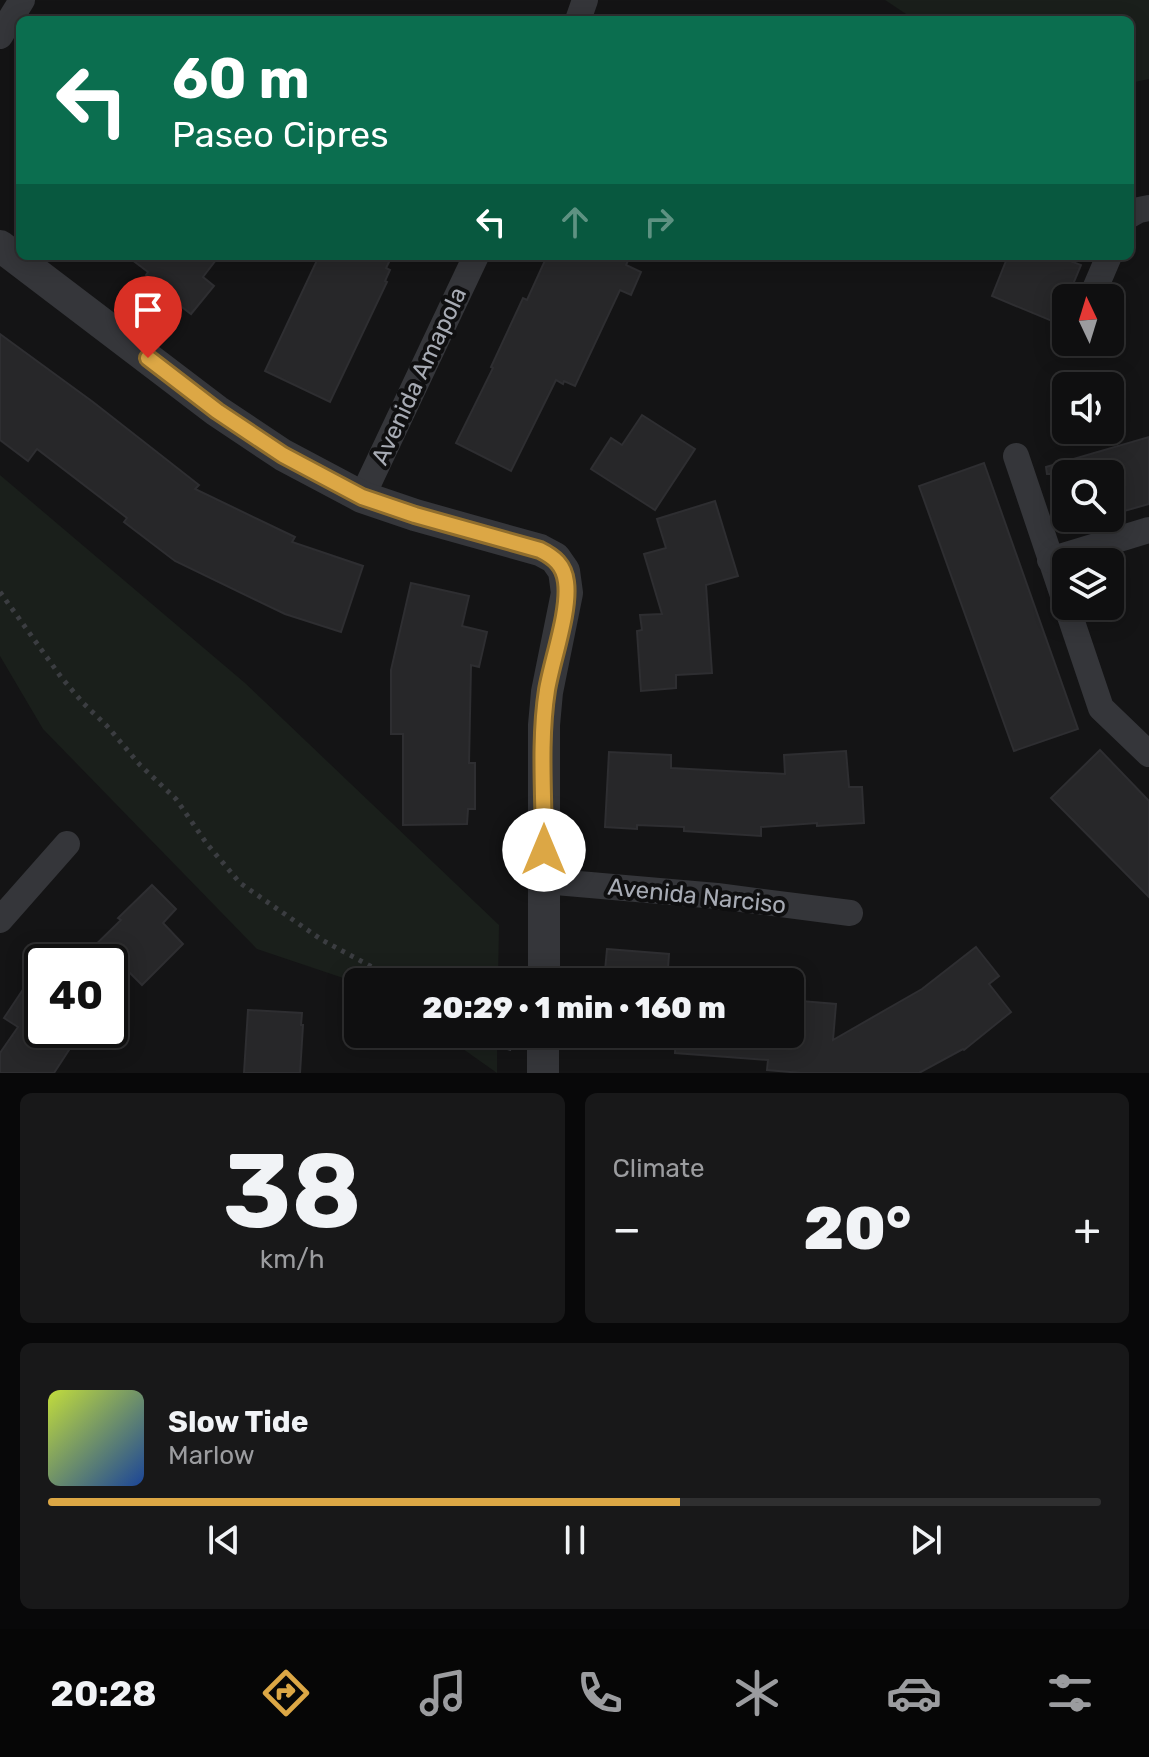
<!DOCTYPE html>
<meta charset="utf-8">
<style>
body{margin:0;font-family:Rubik,sans-serif;background:#181819;color:#f1f3f6;height:100vh;display:flex;flex-direction:column;font-size:30px;white-space:nowrap}
*{box-sizing:border-box;margin:0}
p{font-size:26px;color:#9b9c9f}
.icon{flex:none;width:44px;height:44px;fill:none;stroke:currentColor;stroke-width:2;stroke-linecap:round;stroke-linejoin:round}
.map{position:relative;height:1073px;overflow:hidden}
.sheet{display:flex;flex-direction:column;gap:20px;padding:20px;background:#080809;flex:1}
.sheet>*{flex:none}
.hud{position:absolute;left:16px;top:16px;width:1118px;height:244px;border-radius:12px;box-shadow:0 4px 20px #0003,0 0 0 2px #2f2f30;background:#0b6e4f;color:#fff;overflow:hidden}
.needle{width:52px;rotate:356deg}
.tools{position:absolute;left:1052px;top:284px;display:grid;gap:16px}
.tools a{display:grid;place-items:center;width:72px;height:72px;border-radius:12px;background:#0f0f10;box-shadow:0 4px 20px #0003,0 0 0 2px #2f2f30;font-size:40px}
.speed{position:absolute;left:24px;top:944px;display:flex;gap:16px;font-size:40px;font-weight:700;text-align:center}
.speed>*{display:grid;place-content:center;width:104px;height:104px;border-radius:50%;background:#0f0f10;box-shadow:0 4px 20px #0003,0 0 0 2px #2f2f30;line-height:1}
.speed .limit{border:4px solid #111;border-radius:12px;background:#fff;color:#111}
.pin{position:absolute;display:grid;place-items:center;width:68px;height:68px;color:#fff;margin:-82px -34px;border-radius:50% 50% 50% 0;rotate:-45deg;box-shadow:0 0 8px #0007}
.pin .icon{rotate:45deg}
.me{position:absolute;width:88px;margin:-44px;rotate:0deg;stroke-linejoin:round;filter:drop-shadow(0 0 6px #0008)}
.turn{display:flex;align-items:center;gap:28px;height:168px;padding:0 24px;font-size:36px}
.turn .icon{width:104px;height:104px;stroke-width:2.5}
.turn b{display:block;font-size:56px;line-height:68px}
.lanes{display:flex;align-items:center;height:76px;padding:0 24px;background:#0003;justify-content:center;gap:40px;direction:ltr}
.lanes .off{opacity:.35}
.big{font-size:60px;font-weight:800;line-height:1.1}
.sheet .tile{flex:1;display:flex;flex-direction:column;justify-content:center;gap:12px;min-width:0;padding:0 28px;border-radius:12px;background:#181819}
.sheet .dial{align-items:center;gap:0}
.dial b{font-size:104px;line-height:1}
.song{display:flex;align-items:center;gap:24px}
.cover{width:96px;height:96px;border-radius:12px;background:linear-gradient(135deg,hsl(70 70% 55%),hsl(220 70% 35%))}
.played{height:8px;border-radius:4px;background:linear-gradient(90deg,#dca745 60%,#2f2f30 60%)}
.keys{display:flex;justify-content:space-around;direction:ltr}
.heat{display:flex;justify-content:space-between;align-items:center;font-size:44px;direction:ltr}
.sheet .tiles{flex:1;display:grid;gap:20px;grid-template-columns:1fr 1fr}
.tile:last-child{grid-column:span 2}
.trip{position:absolute;left:344px;top:968px;width:460px;height:80px;border-radius:12px;background:#0f0f10;box-shadow:0 4px 20px #0003,0 0 0 2px #2f2f30;font-weight:800;line-height:80px;text-align:center}
.tab-bar{display:flex;height:128px;justify-content:space-around;align-items:center;background:#060606;color:#9b9c9f}
.tab-bar .icon{width:56px;height:56px}
.tab-bar .current{color:#dca745}
.tab-bar b{font-size:36px;color:#f1f3f6}
.map>svg:first-child{display:block}
.green{fill:#1a1f1b}
.building{fill:#272729;stroke:#2e2e31;stroke-width:2}
.lines{fill:none;stroke-linecap:round;stroke-linejoin:round}
.path{stroke:#3b3d41;stroke-width:5;stroke-dasharray:4 6;stroke-linecap:butt}
.minor{stroke:#35363a;stroke-width:26}
.tertiary{stroke:#35363a;stroke-width:32}
.route-casing{stroke:#8f6d2d;stroke-width:20}
.route{stroke:#dca745;stroke-width:14}
.labels{text-anchor:middle;dominant-baseline:central;stroke-width:8;stroke-linejoin:round;paint-order:stroke}
.street-label{font-size:24px;fill:#a7abb4;stroke:#0f0f10}
</style>
<div class="map">
<svg width="1149" height="1073" viewBox="0 0 1149 1073">
<rect width="100%" height="100%" fill="#141415"/>
<g class="green">
<polygon points="885,0 1149,0 1149,79 1130,83 1130,20 915,20"/>
<polygon points="0,475 245,683 499,925 498,982 358,983 257,949 43,729 0,656"/>
<polygon points="443,1034 497,1034 497,1073 442,1034"/>
</g>
<g class="building">
<polygon points="127,256 219,256 203,277 214,286 191,314 153,285 155,283 146,275 148,272"/>
<polygon points="319,256 392,256 386,268 390,270 385,281 387,282 330,402 265,371"/>
<polygon points="547,256 630,256 626,265 641,272 631,295 620,290 575,386 564,381 563,384 556,380 511,471 456,443 493,368 491,367 523,298 527,300"/>
<polygon points="1008,256 1057,256 1081,265 1057,323 992,296"/>
<polygon points="0,334 93,402 199,485 195,489 295,537 292,542 363,566 341,632 285,614 175,561 124,522 127,518 37,449 28,461 0,440"/>
<polygon points="642,415 695,449 655,510 591,469 611,438 622,445"/>
<polygon points="1149,437 1149,504 1110,515 1110,474 1047,474 1046,467"/>
<polygon points="984,463 1078,729 1014,751 919,486"/>
<polygon points="715,501 738,576 706,585 712,673 676,675 676,688 641,691 637,631 642,630 640,615 662,614 644,554 666,548 657,519"/>
<polygon points="411,583 469,596 462,626 487,632 479,667 471,665 469,763 475,763 475,809 468,809 467,824 403,825 403,734 391,734 391,670"/>
<polygon points="1100,750 1149,801 1149,897 1051,798"/>
<polygon points="846,751 849,787 862,787 864,823 817,826 817,823 761,827 761,836 684,831 684,827 637,825 637,829 605,827 609,752 671,755 671,768 785,774 784,755"/>
<polygon points="152,885 176,909 163,923 183,944 142,985 119,962 78,962 121,920 118,918"/>
<polygon points="976,947 999,976 989,984 1011,1012 964,1050 963,1049 919,1073 802,1073 767,1070 768,1060 675,1053 676,1034 790,1034 790,1000 836,1004 833,1040 922,989"/>
<polygon points="607,949 669,954 667,982 604,982"/>
<polygon points="42,961 42,1030 82,1030 54,1073 0,1073 0,1053 18,1027 4,1018"/>
<polygon points="248,1010 302,1013 301,1025 303,1025 300,1073 244,1073"/>
</g>
<g class="lines">
<g class="path">
<polyline points="0,592 61,677 83,703 107,726 140,765 176,799 207,844 240,883 322,940 400,982"/>
<polyline points="481,1034 506,1047 513,1049"/>
</g>
<g class="minor">
<polyline points="578,20 585,0"/>
<polyline points="0,36 22,0"/>
<polyline points="1130,215 1139,210 1149,208"/>
<polyline points="1091,298 1109,256"/>
<polyline points="1016,456 1101,708 1149,754"/>
<polyline points="362,497 476,256"/>
<polyline points="1050,560 1149,530"/>
<polyline points="544,881 717,896 850,913"/>
<polyline points="0,920 67,844"/>
</g>
<g class="tertiary">
<polyline points="0,246 217,411 283,455 362,497 415,515 540,550 555,558 564,571 567,593 547,692 544,725 544,982"/>
<polyline points="543,1073 543,1034"/>
</g>
</g>
<g class="lines">
<g class="route-casing">
<path id="route" d="M 148,358 L 217,411 L 283,455 L 362,497 L 415,515 L 540,550 C 554,557 564,565 566,582 C 570,611 552,660 547,690 C 539,741 544,798 544,850"/>
</g>
<use href="#route" class="route"/>
</g>
<g class="labels">
<g class="street-label">
<text transform="translate(419 376) rotate(-65)">Avenida Amapola</text>
<text transform="translate(697 896) rotate(6)">Avenida Narciso</text>
</g>
</g>
</svg>
<div class="tools">
<a><svg class="needle" viewBox="-14 -14 28 28"><path d="M0-13l5 13h-10z" fill="#e53935"/><path d="M0 13l5-13h-10z" fill="#9b9c9f"/></svg></a>
<a><svg class="icon" aria-label="sound" viewBox="0 0 24 24"><path d="M4 9h4l5-4v14l-5-4H4zM17 9q2 3 0 6"/></svg></a>
<a><svg class="icon" aria-label="search" viewBox="0 0 24 24"><circle cx="10" cy="10" r="6"/><path d="M15 15l6 6"/></svg></a>
<a><svg class="icon" aria-label="layers" viewBox="0 0 24 24"><path d="M12 4l9 5-9 5-9-5zM3 14l9 5 9-5"/></svg></a>
</div>
<div class="speed"><div class="limit">40</div></div>
<div class="pin" style="left:148px;top:358px;background:#d93025"><svg class="icon" aria-label="arrive" viewBox="0 0 24 24"><path d="M6 21V4h12l-3 4 3 4H6"/></svg></div>
<svg class="me" style="left:544px;top:850px" viewBox="-20 -20 40 40"><circle r="19" fill="#fff"/><path d="M0-13L10 11 0 6-10 11z" fill="#dca745"/></svg>
<div class="trip">20:29 · 1 min · 160 m</div>
<div class="hud">
<div class="turn"><svg class="icon" aria-label="left" viewBox="0 0 24 24"><path d="M17 20v-9H6M10 6l-5 5 5 5"/></svg><div><b>60 m</b>Paseo Cipres</div></div>
<div class="lanes"><svg class="icon" aria-label="left" viewBox="0 0 24 24"><path d="M17 20v-9H6M10 6l-5 5 5 5"/></svg><svg class="icon off" aria-label="ahead" viewBox="0 0 24 24"><path d="M12 20V5M6 11l6-6 6 6"/></svg><svg class="icon off" aria-label="right" viewBox="0 0 24 24"><path d="M7 20v-9h11M14 6l5 5-5 5"/></svg></div>
</div>
</div>
<section class="sheet">
<div class="tiles">
<div class="tile dial"><b>38</b><p>km/h</p></div>
<div class="tile"><p>Climate</p>
<div class="heat"><a>−</a><b class="big">20°</b><a>+</a></div>
</div>
<div class="tile">
<div class="song"><i class="cover"></i><div><b>Slow Tide</b><p>Marlow</p></div></div>
<div class="played"></div>
<div class="keys"><svg class="icon" aria-label="previous" viewBox="0 0 24 24"><path d="M18 5L8 12l10 7zM5 5v14"/></svg><svg class="icon" aria-label="pause" viewBox="0 0 24 24"><path d="M8 5v14M16 5v14"/></svg><svg class="icon" aria-label="next" viewBox="0 0 24 24"><path d="M6 5l10 7-10 7zM19 5v14"/></svg></div>
</div>
</div>
</section>
<nav class="tab-bar">
<b>20:28</b>
<svg class="icon current" aria-label="directions" viewBox="0 0 24 24"><path d="M12 3l9 9-9 9-9-9zM9 14v-3h6M13 9l2 2-2 2"/></svg>
<svg class="icon" aria-label="music" viewBox="0 0 24 24"><path d="M9 18V5l10-2v13"/><circle cx="6" cy="18" r="3"/><circle cx="16" cy="16" r="3"/></svg>
<svg class="icon" aria-label="phone" viewBox="0 0 24 24"><path d="M5 4h4l2 5-3 2q2 4 5 5l2-3 5 2v4C11 20 4 13 5 4z"/></svg>
<svg class="icon" aria-label="climate" viewBox="0 0 24 24"><path d="M12 3v18M4 7l16 10M4 17L20 7"/></svg>
<svg class="icon" aria-label="car" viewBox="0 0 24 24"><path d="M5 17H2v-5l4-1 3-4h7l3 4 3 1v5h-3M9 17h6M6 11h13"/><circle cx="7" cy="17" r="2"/><circle cx="17" cy="17" r="2"/></svg>
<svg class="icon" aria-label="filters" viewBox="0 0 24 24"><path d="M4 7h16M4 17h16"/><circle cx="9" cy="7" r="2"/><circle cx="15" cy="17" r="2"/></svg>
</nav>
